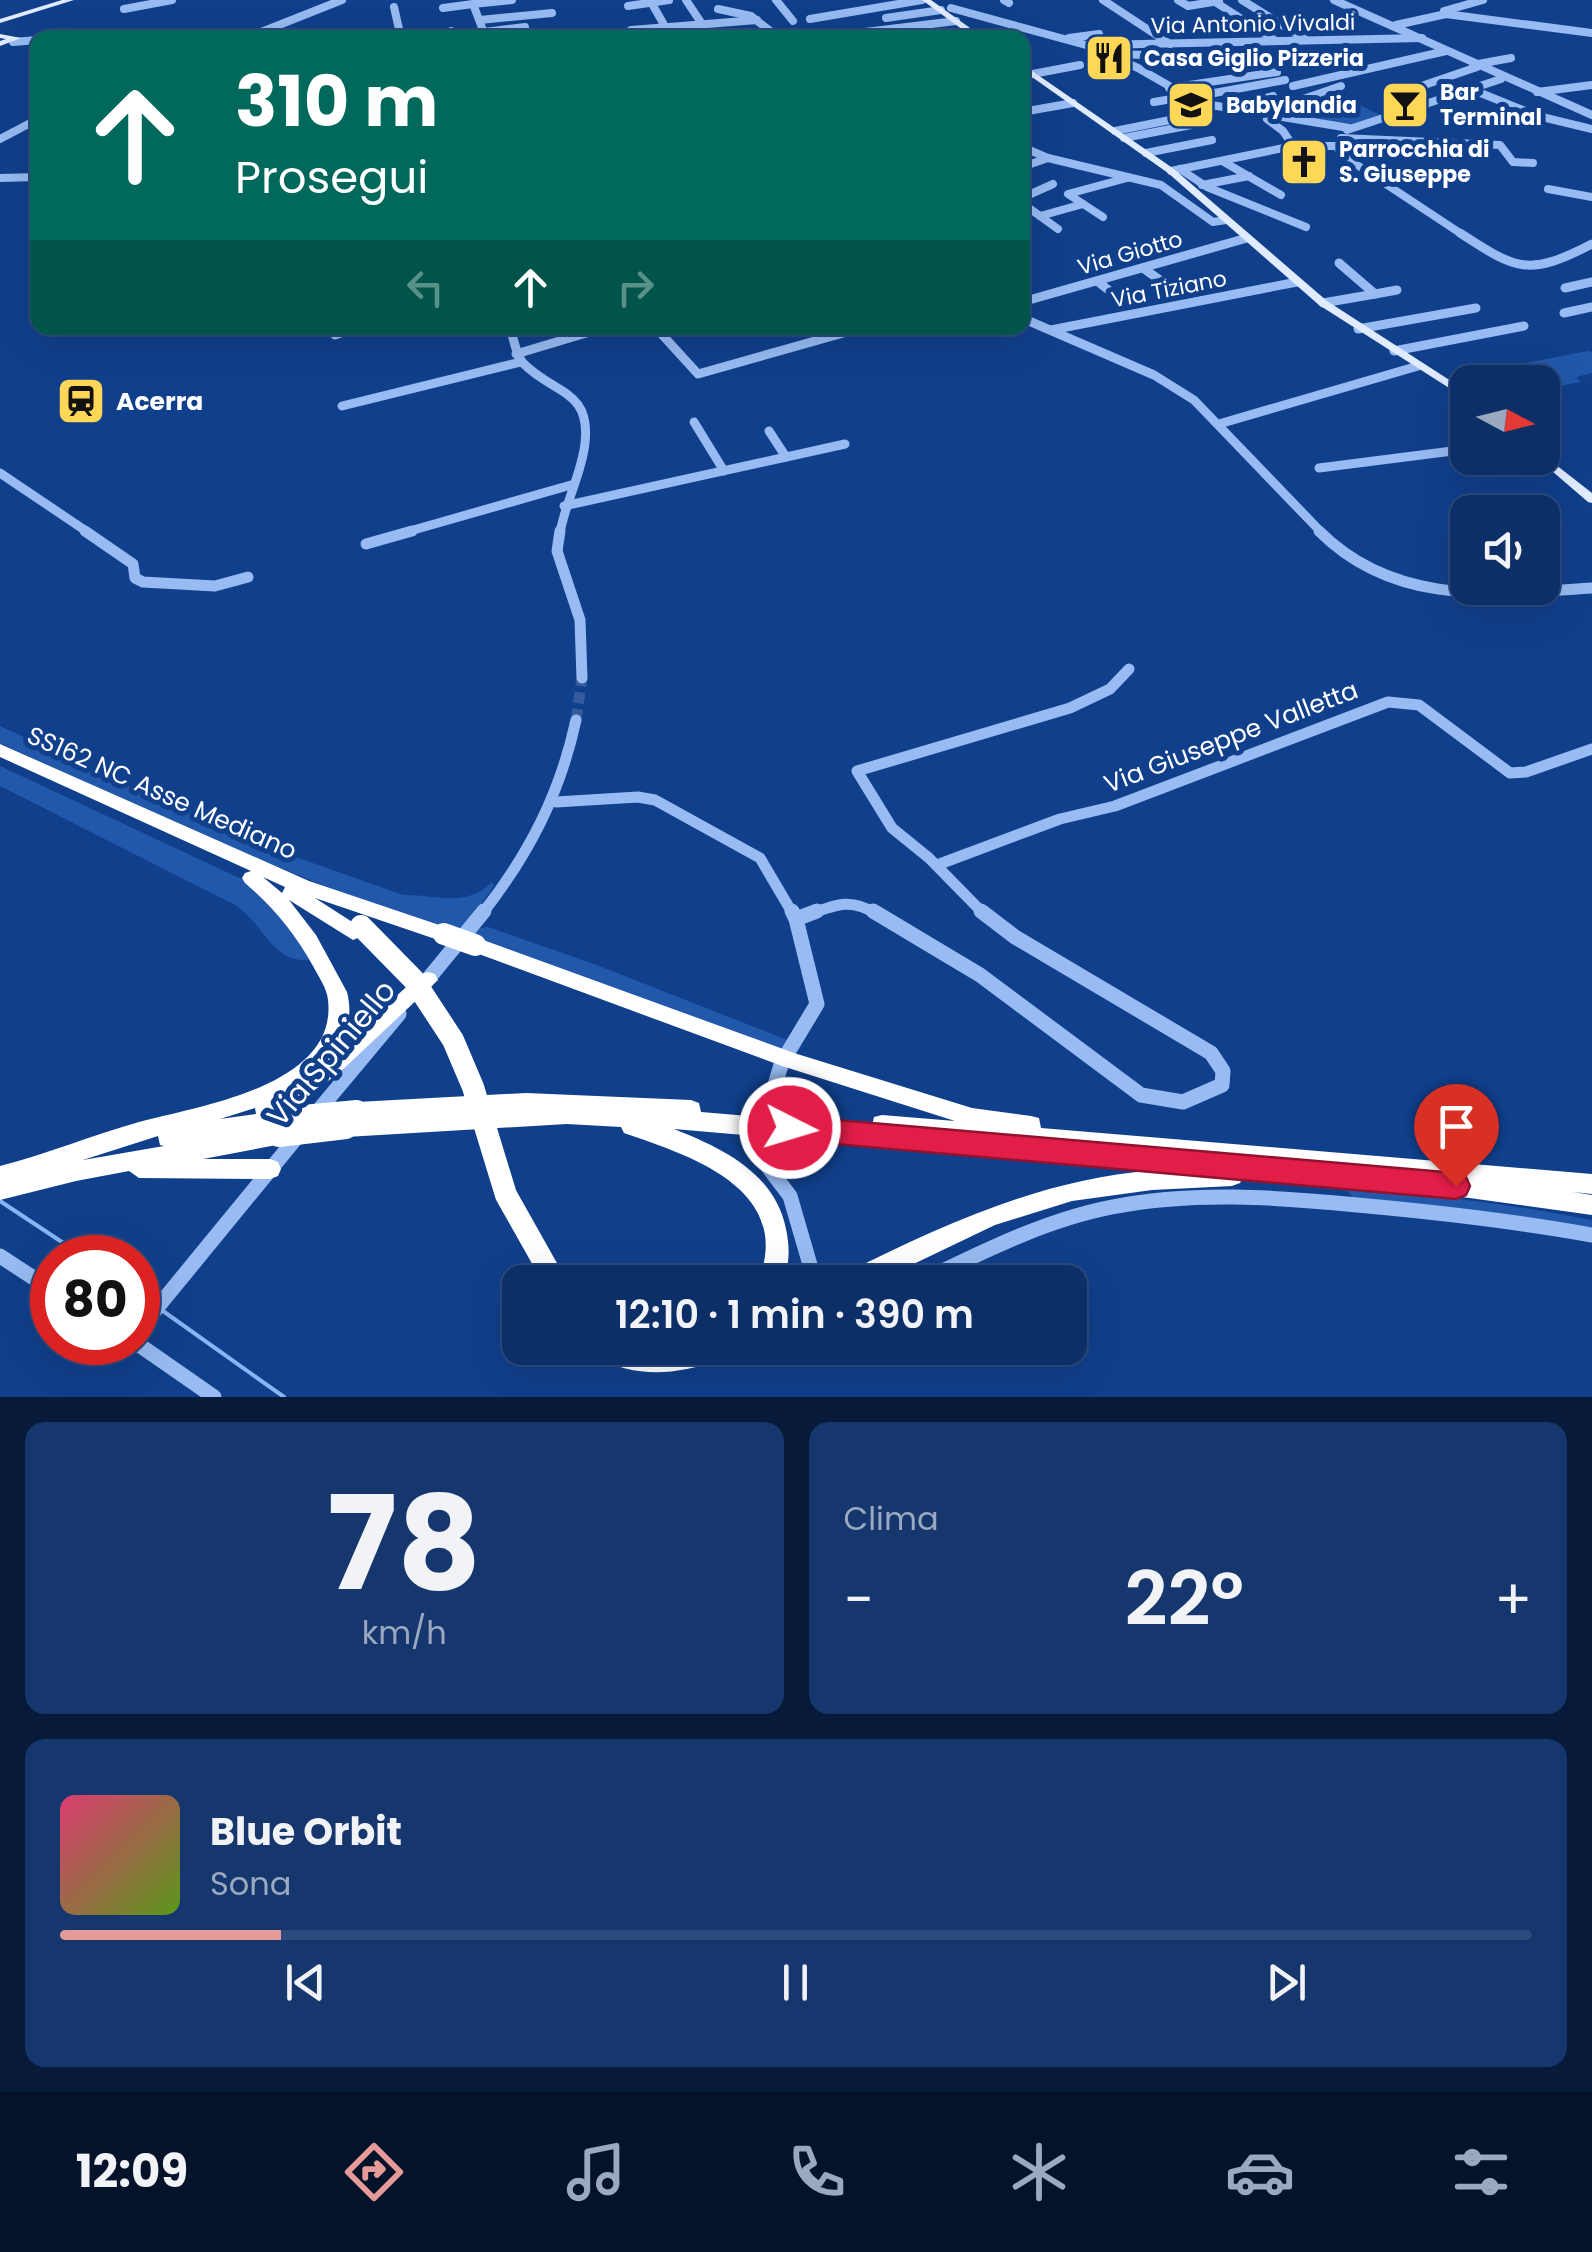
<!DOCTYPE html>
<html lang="it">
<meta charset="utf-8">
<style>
body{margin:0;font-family:Poppins,sans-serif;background:#15376e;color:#f1f3f6;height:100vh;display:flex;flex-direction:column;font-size:38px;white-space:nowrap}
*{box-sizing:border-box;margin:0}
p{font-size:32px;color:#9aa9c0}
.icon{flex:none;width:55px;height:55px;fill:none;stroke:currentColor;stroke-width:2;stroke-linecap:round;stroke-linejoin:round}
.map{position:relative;height:1397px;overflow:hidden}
.drawer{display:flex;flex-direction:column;gap:25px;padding:25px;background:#071a39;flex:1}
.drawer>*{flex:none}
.banner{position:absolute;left:30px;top:30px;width:1000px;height:305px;border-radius:20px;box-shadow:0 10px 40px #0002,0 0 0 2px #2c4a7c;background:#00695c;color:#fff;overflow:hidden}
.needle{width:65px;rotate:97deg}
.fabs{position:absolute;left:1450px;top:365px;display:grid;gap:20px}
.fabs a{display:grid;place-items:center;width:110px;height:110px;border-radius:20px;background:#0c2f68;box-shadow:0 10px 40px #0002,0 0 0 2px #2c4a7c;font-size:50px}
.speed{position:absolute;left:30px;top:1235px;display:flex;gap:20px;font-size:50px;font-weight:700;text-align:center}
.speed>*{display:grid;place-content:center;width:130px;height:130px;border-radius:50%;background:#0c2f68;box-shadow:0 10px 40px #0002,0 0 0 2px #2c4a7c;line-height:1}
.speed .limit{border:15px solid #d22;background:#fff;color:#111}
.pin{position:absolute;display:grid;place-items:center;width:85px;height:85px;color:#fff;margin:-102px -42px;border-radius:50% 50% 50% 0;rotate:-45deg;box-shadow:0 0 10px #0007}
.pin .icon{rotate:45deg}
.me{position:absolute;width:110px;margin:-55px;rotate:95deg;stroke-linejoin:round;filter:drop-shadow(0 0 8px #0008)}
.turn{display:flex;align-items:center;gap:35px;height:210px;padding:0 40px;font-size:45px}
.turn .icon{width:130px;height:130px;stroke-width:2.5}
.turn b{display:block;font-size:70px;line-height:85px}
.lanes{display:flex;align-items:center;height:95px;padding:0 40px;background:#0003;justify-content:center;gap:50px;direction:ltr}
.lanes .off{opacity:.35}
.big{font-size:75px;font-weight:600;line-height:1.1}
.drawer .tile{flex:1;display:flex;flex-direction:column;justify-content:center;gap:15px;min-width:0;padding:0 35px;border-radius:20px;background:#15376e}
.drawer .dial{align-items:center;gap:0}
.dial b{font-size:130px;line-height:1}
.song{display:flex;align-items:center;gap:30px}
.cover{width:120px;height:120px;border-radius:15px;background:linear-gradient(135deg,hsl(340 70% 55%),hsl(90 70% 35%))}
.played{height:10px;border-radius:5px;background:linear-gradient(90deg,#e69b98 15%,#2c4a7c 15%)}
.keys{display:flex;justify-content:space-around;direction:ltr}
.heat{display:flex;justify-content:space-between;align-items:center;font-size:55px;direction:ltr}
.drawer .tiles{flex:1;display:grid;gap:25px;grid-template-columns:1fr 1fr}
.tile:last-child{grid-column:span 2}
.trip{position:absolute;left:502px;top:1265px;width:585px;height:100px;border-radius:20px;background:#0c2f68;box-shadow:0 10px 40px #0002,0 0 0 2px #2c4a7c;font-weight:600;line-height:100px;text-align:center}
.menu{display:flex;height:160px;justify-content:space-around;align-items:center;background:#05132a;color:#9aa9c0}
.menu .icon{width:70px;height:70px}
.menu .current{color:#e69b98}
.menu b{font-size:45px;color:#f1f3f6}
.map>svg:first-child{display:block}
.green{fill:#2258aa}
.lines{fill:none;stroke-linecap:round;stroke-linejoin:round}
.stream{stroke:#88b5f5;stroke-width:4}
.minor-tunnel{stroke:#345c9c;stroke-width:11;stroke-dasharray:11 6;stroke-linecap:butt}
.minor-far3{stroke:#97bbf2;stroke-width:8}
.minor-far2{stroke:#97bbf2;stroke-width:9}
.minor-far1{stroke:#97bbf2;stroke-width:11}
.minor{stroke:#97bbf2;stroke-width:15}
.major{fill:#e1ebff;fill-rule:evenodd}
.highway{fill:#fff;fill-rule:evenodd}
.highway-bridge{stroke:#fff;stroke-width:22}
.route{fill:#e11d48;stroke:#92132f;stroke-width:2.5}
.labels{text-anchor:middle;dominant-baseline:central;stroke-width:10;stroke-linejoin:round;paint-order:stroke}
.far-street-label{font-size:22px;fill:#fff;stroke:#103f8b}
.far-poi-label{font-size:22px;font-weight:bold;fill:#fff;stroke:#103f8b;text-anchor:start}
.poi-label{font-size:25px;font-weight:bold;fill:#fff;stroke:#103f8b;text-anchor:start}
.street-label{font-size:25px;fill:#fff;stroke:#103f8b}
.near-street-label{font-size:30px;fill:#fff;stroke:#103f8b}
</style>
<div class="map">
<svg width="1592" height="1397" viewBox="0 0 1592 1397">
<rect width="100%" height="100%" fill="#103f8b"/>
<g class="green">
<polygon points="1330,92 1383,116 1348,126 1266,114"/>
<polygon points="1588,351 1592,352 1592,373 1576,377 1581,382 1543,389 1542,382 1468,382 1467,390 1448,378"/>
<path d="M 0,726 L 179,808 L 206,812 L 262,845 L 403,895 C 435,894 465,909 492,882 L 494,886 L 458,937 C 302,881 151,813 0,743 Z"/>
<path d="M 0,766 L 250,883 L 271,899 L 312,959 C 275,967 265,926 237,906 L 0,786 Z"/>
<polygon points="488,927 594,964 790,1041 781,1056 468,941 478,928"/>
<path d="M 1344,1188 C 1427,1194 1510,1204 1592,1220 L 1592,1233 L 1359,1203 Z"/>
</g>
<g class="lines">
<g class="stream">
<polyline points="0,1201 86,1258"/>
<polyline points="138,1294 152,1304"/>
<polyline points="163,1311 284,1397"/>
</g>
<polyline class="minor-tunnel" points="576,720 582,678"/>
<g class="minor-far3">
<polyline points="686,0 702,24"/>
<polyline points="776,0 793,21"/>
<polyline points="1004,0 1009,3"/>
<polyline points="1103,0 1170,44"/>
<polyline points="1178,0 1188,6 1219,1"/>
<polyline points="1212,0 1276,41"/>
<polyline points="1242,0 1306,40"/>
<polyline points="1334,0 1592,115"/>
<polyline points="651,2 663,23"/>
<polyline points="628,6 669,0"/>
<polyline points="394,7 401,38"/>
<polyline points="443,8 473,4"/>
<polyline points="951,8 1086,45 1138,68 1199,103 1349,128"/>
<polyline points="124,9 172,0"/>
<polyline points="718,9 751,16 779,38"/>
<polyline points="1444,11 1483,0"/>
<polyline points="886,18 941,10"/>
<polyline points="810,19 922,0"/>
<polyline points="480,20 552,13"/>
<polyline points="1396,25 1446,14 1592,33"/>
<polyline points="631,30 757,20"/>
<polyline points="451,31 453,38"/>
<polyline points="484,32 525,27"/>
<polyline points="857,33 956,21"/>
<polyline points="69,38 166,32 203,38"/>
<polyline points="246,38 342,0"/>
<polyline points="486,38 473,4 512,0"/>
<polyline points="696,38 774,32"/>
<polyline points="1069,38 1099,34"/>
<polyline points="13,42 38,40"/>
<polyline points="1095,45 1422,38"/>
<polyline points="1115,54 1174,56"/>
<polyline points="1473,65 1511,58"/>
<polyline points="1022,76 1080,65"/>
<polyline points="1293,86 1446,51"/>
<polyline points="1169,88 1277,72"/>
<polyline points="1473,90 1538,116 1592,129"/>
<polyline points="1537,92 1592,85"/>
<polyline points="1398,94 1477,67"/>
<polyline points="1187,98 1285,80"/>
<polyline points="1154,102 1184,97"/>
<polyline points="1229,107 1273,96"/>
<polyline points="1022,112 1073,103"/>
<polyline points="1263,113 1341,86"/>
<polyline points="1267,119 1283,131 1293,146"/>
<polyline points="1347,130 1501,79"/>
<polyline points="1115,131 1175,119"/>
<polyline points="1124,138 1191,125"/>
<polyline points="1341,138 1500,145 1513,162 1533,163"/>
<polyline points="0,139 38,119"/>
<polyline points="1022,147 1048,158 1161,185 1213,222 1226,220"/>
<polyline points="1146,153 1212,140"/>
<polyline points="1224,162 1281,195"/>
<polyline points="1022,167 1048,158"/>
<polyline points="1180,169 1207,187 1306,227"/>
<polyline points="1171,171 1293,146 1336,146 1345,157 1463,235"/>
<polyline points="0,178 38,177"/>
<polyline points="1202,185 1249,176"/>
<polyline points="1548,189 1592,197"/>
<polyline points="1022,198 1053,184"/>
<polyline points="1022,203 1058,229"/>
<polyline points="1040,216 1083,204"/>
<polyline points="1103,217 1068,194 1127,178"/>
</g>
<g class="minor-far2">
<path d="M 1460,233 C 1517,270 1528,277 1592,244"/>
<polyline points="1143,268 1175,291"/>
<polyline points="1097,281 1120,299"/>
<polyline points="1565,288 1592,282"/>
<polyline points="1375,294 1397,290"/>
<polyline points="1022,302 1247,238"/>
<polyline points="1323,303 1375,294 1339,263"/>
<polyline points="1564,313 1592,307"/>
<polyline points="1022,318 1154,375 1194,400 1322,533"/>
<path d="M 510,328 C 514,339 516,356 524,364 C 554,394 591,390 585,443 C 582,473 565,503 560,533"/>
<polyline points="656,328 698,374 861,328"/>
<polyline points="1358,329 1476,308"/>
<polyline points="1051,330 1297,282"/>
<polyline points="335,335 355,328"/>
<polyline points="1394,351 1524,326"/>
<polyline points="516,354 603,328"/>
<polyline points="342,406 521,362"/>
<polyline points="694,422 724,471"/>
<polyline points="1219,424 1418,366"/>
<polyline points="769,431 786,457"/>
<polyline points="1319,468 1468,449"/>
<polyline points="0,473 89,533"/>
<polyline points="564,506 845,444"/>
<polyline points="403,533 571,485"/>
</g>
<g class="minor-far1">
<polyline points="85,531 133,564 135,578 143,582 215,586 248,577"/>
<polyline points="560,531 557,551 580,620 582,678"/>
<path d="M 1319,531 C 1395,607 1494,594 1592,588"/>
<polyline points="366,544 412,531"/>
<polyline points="556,802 638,797 655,800 760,858 793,914"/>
<polyline points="937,865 1060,819 1115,806 1388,702 1419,705 1510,773 1526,772 1592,749"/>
<path d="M 482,914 C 529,854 560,794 576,720"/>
<path d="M 810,914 C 837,904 851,898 877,914"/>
<polyline points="984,914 929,858 892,828 857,771 1070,708 1110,689 1129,669"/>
</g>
<g class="minor">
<polyline points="792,911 796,919 817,911"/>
<polyline points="873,911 980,975 1141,1095 1183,1102 1222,1085 1223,1071 1211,1053 1015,937 981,911"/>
<polyline points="424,984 484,911"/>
<polyline points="787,1054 817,1004 796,919"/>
<polyline points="770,1102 781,1065"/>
<polyline points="318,1111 399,1014"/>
<polyline points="765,1142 765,1163 790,1196 815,1282"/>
<polyline points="0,1256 52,1290"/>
<path d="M 920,1282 C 982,1252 1045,1220 1112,1207 C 1193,1191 1276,1197 1357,1205 C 1435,1212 1514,1221 1592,1235"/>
<polyline points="138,1331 297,1137"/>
<polyline points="135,1342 214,1397"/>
</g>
<g class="major">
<polygon points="62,0 74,0 0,23 0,19"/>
<polygon points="922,0 931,0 984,38 974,38"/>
<polygon points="0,34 21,38 0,46 0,41 6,39 0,38"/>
<polygon points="1022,64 1174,169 1327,301 1468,392 1468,400 1319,305 1168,173 1022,70"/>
<polygon points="1542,454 1592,493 1592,503 1588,502 1538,459 1537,458 1542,458"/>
</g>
<g class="highway">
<path d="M 0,744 L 309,881 L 451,929 L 454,934 L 451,939 L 444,942 L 315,898 L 360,927 L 363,932 L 360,937 L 353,940 L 289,900 L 316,935 L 347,992 C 352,1011 349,1031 339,1047 L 421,974 L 428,972 L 435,974 L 438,980 L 338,1074 L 288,1108 L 300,1110 L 303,1117 L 300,1124 L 283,1128 L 290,1136 L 287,1143 L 203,1159 L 270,1159 L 278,1162 L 281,1169 L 278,1176 L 270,1179 L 139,1178 L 129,1171 L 76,1181 L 0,1200 L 0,1166 C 47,1154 92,1135 139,1122 C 199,1106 338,1086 328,1000 C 327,988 318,976 313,966 C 295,933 273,907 245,883 L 242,878 L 245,873 L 251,871 L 0,757 ZM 263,877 L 285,887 L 282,893 ZM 255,1108 L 256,1114 L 220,1119 ZM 158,1136 L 160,1145 L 164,1146 L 83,1160 Z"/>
<path d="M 475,937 L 794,1053 L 972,1108 L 1031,1116 L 1039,1118 L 1041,1128 L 1592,1174 L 1592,1194 L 1573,1192 L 1592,1195 L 1592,1215 L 1455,1196 L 1243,1177 L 1240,1183 L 1232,1186 L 1152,1190 L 1072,1201 L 995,1225 L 876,1282 L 841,1282 L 844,1274 C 947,1223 1039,1180 1155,1170 L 674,1129 C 722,1148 775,1173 786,1229 C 790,1248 790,1265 782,1282 L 758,1282 C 795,1189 691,1156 624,1133 L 621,1127 L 567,1124 L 346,1137 L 338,1135 L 335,1128 L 338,1121 L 352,1118 L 346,1111 L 349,1104 L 357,1102 L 526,1093 L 691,1100 L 699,1103 L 701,1112 L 872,1126 L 874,1117 L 882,1115 L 955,1121 L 782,1066 L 468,950 L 465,945 L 468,940 Z"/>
<path d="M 591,1348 L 660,1351 L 681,1348 L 731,1348 L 728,1356 L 719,1360 C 675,1375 637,1379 594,1356 Z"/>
</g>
<g class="highway-bridge">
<polyline points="361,926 413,979 453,1040 473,1087 506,1195 555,1282"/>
<polyline points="444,934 475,945"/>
<polyline points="292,1117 357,1111"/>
<polyline points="279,1136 346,1128"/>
</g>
</g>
<polygon class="route" points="790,1116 1456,1173 1466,1177 1470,1186 1466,1195 1456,1199 790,1140 780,1137 776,1128 780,1120"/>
<defs>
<g id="restaurant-square" transform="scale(2.5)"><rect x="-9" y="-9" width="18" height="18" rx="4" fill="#ffd757" stroke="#103f8b"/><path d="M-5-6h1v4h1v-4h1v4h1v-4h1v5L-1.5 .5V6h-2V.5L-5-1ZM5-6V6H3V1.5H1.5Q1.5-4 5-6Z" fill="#111"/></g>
<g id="school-square" transform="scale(2.5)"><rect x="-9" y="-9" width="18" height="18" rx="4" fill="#ffd757" stroke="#103f8b"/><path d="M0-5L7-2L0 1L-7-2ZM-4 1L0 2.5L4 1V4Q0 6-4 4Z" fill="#111"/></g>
<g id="bar-square" transform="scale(2.5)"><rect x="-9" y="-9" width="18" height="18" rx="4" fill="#ffd757" stroke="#103f8b"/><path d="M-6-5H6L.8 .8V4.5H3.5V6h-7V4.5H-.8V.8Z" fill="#111"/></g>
<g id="church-square" transform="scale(2.5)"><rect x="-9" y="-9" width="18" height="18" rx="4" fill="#ffd757" stroke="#103f8b"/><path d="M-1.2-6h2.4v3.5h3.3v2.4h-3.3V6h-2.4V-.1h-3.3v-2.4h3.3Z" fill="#111"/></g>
<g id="station-square" transform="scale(2.5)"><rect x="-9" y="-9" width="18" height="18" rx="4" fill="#ffd757" stroke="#103f8b"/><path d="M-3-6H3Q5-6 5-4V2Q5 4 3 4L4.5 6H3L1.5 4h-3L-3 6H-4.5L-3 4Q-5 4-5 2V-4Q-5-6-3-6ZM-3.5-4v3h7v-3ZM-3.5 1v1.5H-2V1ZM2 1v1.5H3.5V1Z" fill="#111"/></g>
</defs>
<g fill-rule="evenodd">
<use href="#restaurant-square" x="1109" y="58"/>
<use href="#school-square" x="1191" y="105"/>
<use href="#bar-square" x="1405" y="105"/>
<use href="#church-square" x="1304" y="162"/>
<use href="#station-square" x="81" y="401"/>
</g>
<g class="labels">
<g class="far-street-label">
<text transform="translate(1253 24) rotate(-1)">Via Antonio Vivaldi</text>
<text transform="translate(1130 253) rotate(-16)">Via Giotto</text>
<text transform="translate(1169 289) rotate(-11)">Via Tiziano</text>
</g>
<g class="far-poi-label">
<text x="1144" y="58">Casa Giglio Pizzeria</text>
<text x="1440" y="92">Bar<tspan x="1440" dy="25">Terminal</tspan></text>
<text x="1226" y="105">Babylandia</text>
<text x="1339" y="149">Parrocchia di<tspan x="1339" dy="25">S. Giuseppe</tspan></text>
</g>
<g class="poi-label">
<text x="116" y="401">Acerra</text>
</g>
<g class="street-label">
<text transform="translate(1231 737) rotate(-21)">Via Giuseppe Valletta</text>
<text transform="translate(162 793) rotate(24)">SS162 NC Asse Mediano</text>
</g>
<g class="near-street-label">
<text transform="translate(331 1053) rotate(-50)">Via Spiniello</text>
</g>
</g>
</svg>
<div class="fabs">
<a><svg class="needle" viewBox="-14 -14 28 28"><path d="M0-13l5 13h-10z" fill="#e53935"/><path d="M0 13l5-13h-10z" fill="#9aa9c0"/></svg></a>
<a><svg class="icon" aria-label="sound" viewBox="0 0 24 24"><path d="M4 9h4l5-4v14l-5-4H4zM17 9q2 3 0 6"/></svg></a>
</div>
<div class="speed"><div class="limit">80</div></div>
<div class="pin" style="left:1456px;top:1186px;background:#d93025"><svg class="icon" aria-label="arrive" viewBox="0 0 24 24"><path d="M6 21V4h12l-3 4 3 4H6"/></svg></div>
<svg class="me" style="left:790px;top:1128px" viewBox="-20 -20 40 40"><circle r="17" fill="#e11d48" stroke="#fff" stroke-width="3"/><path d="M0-11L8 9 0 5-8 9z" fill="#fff"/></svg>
<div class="trip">12:10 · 1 min · 390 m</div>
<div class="banner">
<div class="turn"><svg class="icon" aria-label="ahead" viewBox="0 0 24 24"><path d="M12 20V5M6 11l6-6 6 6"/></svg><div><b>310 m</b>Prosegui</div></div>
<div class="lanes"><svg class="icon off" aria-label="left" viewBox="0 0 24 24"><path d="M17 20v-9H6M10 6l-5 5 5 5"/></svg><svg class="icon" aria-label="ahead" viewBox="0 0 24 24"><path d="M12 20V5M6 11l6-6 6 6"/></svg><svg class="icon off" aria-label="right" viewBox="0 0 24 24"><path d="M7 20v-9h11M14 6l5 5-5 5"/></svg></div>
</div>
</div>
<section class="drawer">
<div class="tiles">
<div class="tile dial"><b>78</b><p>km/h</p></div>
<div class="tile"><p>Clima</p>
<div class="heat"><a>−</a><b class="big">22°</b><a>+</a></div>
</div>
<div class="tile">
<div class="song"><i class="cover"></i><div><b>Blue Orbit</b><p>Sona</p></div></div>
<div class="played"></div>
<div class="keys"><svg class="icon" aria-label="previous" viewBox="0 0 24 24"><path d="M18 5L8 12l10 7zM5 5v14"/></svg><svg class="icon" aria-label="pause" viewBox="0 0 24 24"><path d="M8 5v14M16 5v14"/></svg><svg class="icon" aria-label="next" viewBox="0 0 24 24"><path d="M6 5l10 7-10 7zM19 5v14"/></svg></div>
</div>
</div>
</section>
<nav class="menu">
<b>12:09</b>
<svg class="icon current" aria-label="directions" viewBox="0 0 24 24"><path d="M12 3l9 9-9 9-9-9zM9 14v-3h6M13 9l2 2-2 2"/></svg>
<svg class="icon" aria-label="music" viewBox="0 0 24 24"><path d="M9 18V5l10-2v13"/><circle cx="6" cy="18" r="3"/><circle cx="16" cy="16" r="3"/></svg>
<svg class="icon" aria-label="phone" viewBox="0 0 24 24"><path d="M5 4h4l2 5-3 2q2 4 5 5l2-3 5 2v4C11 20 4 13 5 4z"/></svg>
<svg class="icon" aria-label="climate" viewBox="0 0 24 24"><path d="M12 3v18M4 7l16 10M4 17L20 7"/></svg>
<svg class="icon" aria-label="car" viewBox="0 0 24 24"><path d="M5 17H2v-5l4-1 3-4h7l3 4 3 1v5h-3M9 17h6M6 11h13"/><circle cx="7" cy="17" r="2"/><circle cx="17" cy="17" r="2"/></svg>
<svg class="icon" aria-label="filters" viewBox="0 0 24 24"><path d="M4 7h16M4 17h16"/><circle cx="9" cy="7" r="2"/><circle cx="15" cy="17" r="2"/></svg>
</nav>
